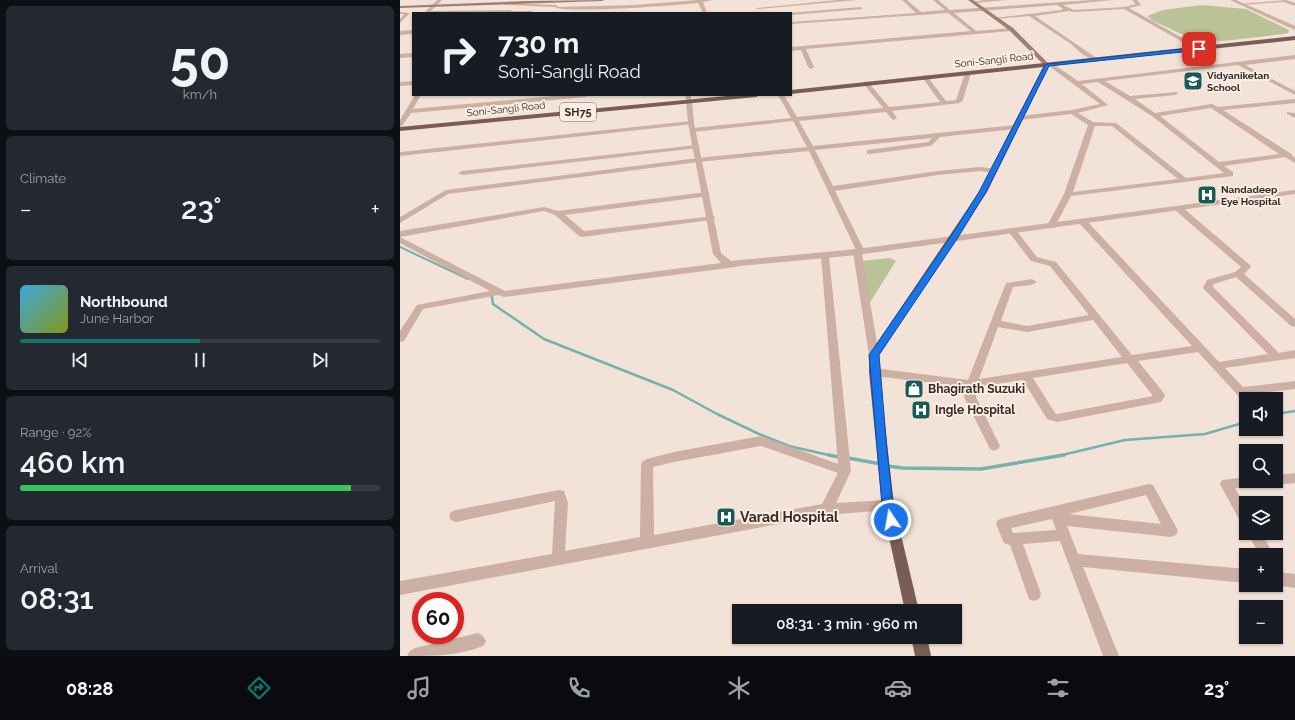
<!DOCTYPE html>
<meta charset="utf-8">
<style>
body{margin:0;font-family:Raleway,sans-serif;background:#242831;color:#f1f3f6;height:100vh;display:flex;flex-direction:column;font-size:15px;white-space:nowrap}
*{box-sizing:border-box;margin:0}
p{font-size:13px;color:#9ea1a6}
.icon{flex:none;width:22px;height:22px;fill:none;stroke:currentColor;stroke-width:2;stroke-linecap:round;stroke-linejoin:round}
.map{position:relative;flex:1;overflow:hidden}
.side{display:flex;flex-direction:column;gap:6px;padding:6px;background:#0d0f14;width:400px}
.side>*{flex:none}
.top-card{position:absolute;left:12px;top:12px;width:380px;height:84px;border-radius:0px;box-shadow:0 1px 3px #0004;background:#171b24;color:#f1f3f6;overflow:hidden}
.fabs{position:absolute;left:839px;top:392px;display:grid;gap:8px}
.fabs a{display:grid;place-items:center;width:44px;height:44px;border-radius:0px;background:#171b24;box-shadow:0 1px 3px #0004;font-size:20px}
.speed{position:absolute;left:12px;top:592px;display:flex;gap:8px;font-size:20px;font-weight:700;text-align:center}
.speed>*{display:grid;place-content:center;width:52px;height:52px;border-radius:50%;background:#171b24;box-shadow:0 1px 3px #0004;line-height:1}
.speed .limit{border:6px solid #d22;background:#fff;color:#111}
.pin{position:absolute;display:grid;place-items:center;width:34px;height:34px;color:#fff;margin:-17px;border-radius:8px;box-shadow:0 2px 6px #0006}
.me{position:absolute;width:44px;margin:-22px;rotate:348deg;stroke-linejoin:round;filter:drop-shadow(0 0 3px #0008)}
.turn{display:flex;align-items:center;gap:14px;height:84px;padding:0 20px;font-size:18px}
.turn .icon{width:52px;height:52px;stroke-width:2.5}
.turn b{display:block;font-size:28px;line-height:34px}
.big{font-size:30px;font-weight:600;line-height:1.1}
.side .widget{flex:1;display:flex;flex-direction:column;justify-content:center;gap:6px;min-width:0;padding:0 14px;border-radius:6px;background:#242831}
.side .dial{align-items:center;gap:0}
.dial b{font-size:52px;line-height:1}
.song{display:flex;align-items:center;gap:12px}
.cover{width:48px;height:48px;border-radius:6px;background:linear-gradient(135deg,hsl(200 70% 55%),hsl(70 70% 35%))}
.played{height:4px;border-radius:2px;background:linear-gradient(90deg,#0f766e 50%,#363941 50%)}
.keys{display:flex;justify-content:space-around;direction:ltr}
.heat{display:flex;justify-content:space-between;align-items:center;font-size:22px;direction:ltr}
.charge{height:6px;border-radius:3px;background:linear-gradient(90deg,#34c759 92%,#363941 0)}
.trip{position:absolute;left:332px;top:604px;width:230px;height:40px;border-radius:0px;background:#171b24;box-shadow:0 1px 3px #0004;font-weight:600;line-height:40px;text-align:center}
.tabs{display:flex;height:64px;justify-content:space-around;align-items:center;background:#090b0e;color:#9ea1a6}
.tabs .icon{width:28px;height:28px}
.tabs .active{color:#0f766e}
.tabs b{font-size:18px;color:#f1f3f6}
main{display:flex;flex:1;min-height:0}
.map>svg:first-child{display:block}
.green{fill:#bac397}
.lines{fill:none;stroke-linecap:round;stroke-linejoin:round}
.stream-far2{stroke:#74b2ad;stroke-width:2}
.stream-far1{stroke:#74b2ad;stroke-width:2.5}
.stream{stroke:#74b2ad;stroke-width:3.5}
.minor{fill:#ccb0a3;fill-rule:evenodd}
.tertiary{fill:#ccb0a3;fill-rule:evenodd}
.secondary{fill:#9f7e74;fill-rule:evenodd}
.primary{fill:#795d55;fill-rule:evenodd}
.route{fill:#1a73e8;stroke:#114b97}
.labels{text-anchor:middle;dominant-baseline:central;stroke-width:4;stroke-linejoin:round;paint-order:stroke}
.far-street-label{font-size:10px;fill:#362926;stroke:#faede4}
.far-poi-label{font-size:10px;font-weight:bold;fill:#362926;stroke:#faede4;text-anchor:start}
.shield{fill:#faede4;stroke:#71645f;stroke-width:1}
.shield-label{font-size:11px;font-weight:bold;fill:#362926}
.poi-label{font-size:12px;font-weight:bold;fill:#362926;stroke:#faede4;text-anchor:start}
.near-poi-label{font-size:14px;font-weight:bold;fill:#362926;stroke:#faede4;text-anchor:start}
</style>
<main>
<section class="side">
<div class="widget dial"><b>50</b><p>km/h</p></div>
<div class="widget"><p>Climate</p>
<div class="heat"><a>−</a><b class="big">23°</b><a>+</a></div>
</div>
<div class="widget">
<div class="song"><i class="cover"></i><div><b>Northbound</b><p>June Harbor</p></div></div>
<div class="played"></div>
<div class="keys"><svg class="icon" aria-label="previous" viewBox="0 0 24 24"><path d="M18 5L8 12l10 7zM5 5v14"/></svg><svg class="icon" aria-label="pause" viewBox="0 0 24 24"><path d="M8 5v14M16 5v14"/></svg><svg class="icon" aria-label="next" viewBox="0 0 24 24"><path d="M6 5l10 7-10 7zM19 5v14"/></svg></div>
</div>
<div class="widget"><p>Range · 92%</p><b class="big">460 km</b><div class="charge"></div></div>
<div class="widget"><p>Arrival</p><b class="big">08:31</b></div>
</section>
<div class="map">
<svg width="895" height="656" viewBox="0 0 895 656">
<rect width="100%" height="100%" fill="#f3e2d8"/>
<g class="green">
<polygon points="802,5 846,9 889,30 888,33 884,34 823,41 800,40 788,37 753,21 747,16 763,10"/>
<polygon points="490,258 496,261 467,307 462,261"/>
</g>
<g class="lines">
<g class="stream-far2">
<polyline points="0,247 68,279"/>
<polyline points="92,294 92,298"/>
</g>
<g class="stream-far1">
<polyline points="92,297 93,304 144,339 273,390 317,414 359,434 389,446 433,456"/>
<polyline points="876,414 895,411"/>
<polyline points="658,456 725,440 805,434 846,422"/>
</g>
<g class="stream">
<polyline points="429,455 439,457"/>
<polyline points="448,458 481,464"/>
<polyline points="487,466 503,468 581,469 664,455"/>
</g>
<g class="minor">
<polygon points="37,0 42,0 31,11 110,10 112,11 131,11 133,12 24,13"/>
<path d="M 298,0 L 313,0 L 303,2 L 307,13 L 303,13 L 298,3 C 280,5 163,14 155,7 L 106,5 L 104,4 L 106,3 L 156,5 L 159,7 L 234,5 Z"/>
<polygon points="438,0 457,0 358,9 356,8"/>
<polygon points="502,0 507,0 521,12 545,10 533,0 538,0 550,10 692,0 713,0 663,5 674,10 725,7 736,4 732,0 737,0 741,5 729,8 802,49 797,50 724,9 673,12 669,11 635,16 698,59 699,60 696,62 682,54 671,44 629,16 596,19 594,18 662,10 662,8 657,5 554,13 576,31 613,28 614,29 611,31 406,49 414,67 411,69 408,67 401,50 391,51 391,47 571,31 548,13 391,24 391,22 516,13"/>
<polygon points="584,0 607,0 574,3 572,2"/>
<polygon points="886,0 895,3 895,6 884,2 842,5 840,4"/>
<polygon points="461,7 463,9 391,15 391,13 389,13"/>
<polygon points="0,12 10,13 0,23 0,19 4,14 0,14"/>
<polygon points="13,30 13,34 0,35 0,31"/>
<polygon points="13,53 13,57 0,58 0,54"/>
<path d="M 895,55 L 895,59 L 845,65 L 895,91 L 895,95 L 838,65 L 705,81 L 730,96 L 777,92 L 778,93 L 775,95 L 735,99 L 755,113 L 812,104 L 818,107 L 895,99 L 895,103 L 823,110 L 890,153 L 895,158 L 895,163 L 885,157 L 824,166 L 833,172 L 833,176 L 671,196 L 654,228 L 648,228 L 647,226 L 664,194 L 688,125 L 671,114 L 620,120 L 617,118 L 620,116 L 672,110 L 700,104 L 649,66 L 649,64 L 653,64 L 678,81 ZM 698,82 L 752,116 L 824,173 L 786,178 L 716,123 L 693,122 L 678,113 L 708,105 L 682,84 ZM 811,108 L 879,154 L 819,162 L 760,116 ZM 695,126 L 712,126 L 778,179 L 673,192 Z"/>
<polygon points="568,71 571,73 563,100 560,103 492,111 497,118 494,120 492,119 486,112 399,121 413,146 615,125 618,127 615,129 540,137 532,145 530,146 470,154 467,154 467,150 528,142 532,138 415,150 433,186 538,171 580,167 596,169 597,171 593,173 580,171 538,175 435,191 465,252 462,254 479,355 478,358 470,358 469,355 453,252 456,250 409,151 298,162 48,194 0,223 0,217 46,190 298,158 407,147 393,121 293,132 290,130 293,128 391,118 378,95 384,95 397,117 483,108 463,83 466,81 468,82 489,107 540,102 522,77 525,75 527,76 546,101 556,100 565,73"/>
<polygon points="13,81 13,85 0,86 0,82"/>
<polygon points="15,95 21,95 13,109 165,95 189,95 186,97 11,113 2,126 0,127 0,120"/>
<polygon points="285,95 291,95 291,102 287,102"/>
<polygon points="887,112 895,113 895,118 887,114"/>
<polygon points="291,121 294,123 293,124 0,156 0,152"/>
<polygon points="296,145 300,147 298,148 62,175 58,173 62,171"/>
<polygon points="306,192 309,192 309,196 165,215 184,231 314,216 315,218 311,220 182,237 179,236 155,215 144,211 0,237 0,231 144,207 158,211"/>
<path d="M 776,207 L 782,207 L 850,265 L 851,267 L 844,274 L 895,319 L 895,327 L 891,326 L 836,277 L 814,284 L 813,287 L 879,353 L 895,350 L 895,358 L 825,368 L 843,387 L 895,381 L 895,389 L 850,394 L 854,399 L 846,399 L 846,402 L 844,402 L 798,352 L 738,361 L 763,392 L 765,395 L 761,402 L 657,422 L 647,419 L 623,380 L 577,387 L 576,397 L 600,446 L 598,449 L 594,451 L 590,449 L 564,397 L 566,387 L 474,376 L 470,375 L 469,372 L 470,369 L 474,368 L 568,380 L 606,283 L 632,279 L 637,282 L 632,285 L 613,287 L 601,321 L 627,326 L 689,315 L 650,266 L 631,261 L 608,231 L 612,228 L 615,229 L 637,257 L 656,262 L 732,355 L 792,346 L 680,224 L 679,222 L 680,220 L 686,220 L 819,362 L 868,354 L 803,288 L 807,280 L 835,272 L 841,267 L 776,211 ZM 693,320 L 722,357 L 579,379 L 598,327 L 627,332 ZM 727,363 L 753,396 L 657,414 L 655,413 L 633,378 Z"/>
<polygon points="0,237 105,291 336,261 340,264 336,267 104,297 99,295 23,309 4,341 0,342 0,331 17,305 90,291 0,243"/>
<path d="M 425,253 L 429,256 L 451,471 L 436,503 L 488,500 L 493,501 L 494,505 L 493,509 L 488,510 L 426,515 L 0,595 L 0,581 L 152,554 L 155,501 L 56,522 L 51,520 L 49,516 L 51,512 L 56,510 L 159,490 L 164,491 L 168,503 L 165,551 L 240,537 L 241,464 L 243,461 L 247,459 L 274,452 L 361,436 L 438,464 L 421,256 ZM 361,446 L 438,473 L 422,504 L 254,535 L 253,467 L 274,462 Z"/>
<polygon points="895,473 895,483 876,485 872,484 870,481 876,481 876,475"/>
<polygon points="846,477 846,481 867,481 865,485 835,488 846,507 846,525 841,523 820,484 822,480"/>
<path d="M 749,484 L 753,485 L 776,527 L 778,531 L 776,535 L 771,537 L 667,526 L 678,554 L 846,569 L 846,583 L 683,567 L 719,656 L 703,656 L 660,541 L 623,544 L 641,594 L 639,599 L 634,601 L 629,599 L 610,545 L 604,543 L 596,524 L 598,520 L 603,518 ZM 746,495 L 761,524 L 669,514 ZM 652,519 L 656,530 L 613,533 L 611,528 Z"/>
<polygon points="847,533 861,533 874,555 860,555"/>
<polygon points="876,572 895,574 895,588 875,585 876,585"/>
<path d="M 78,633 L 83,636 L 86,641 L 83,646 C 59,656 33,656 7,656 L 10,651 L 15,648 Z"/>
</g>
<g class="tertiary">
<polygon points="830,0 836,0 895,26 895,30"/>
<polygon points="289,99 292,101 294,123 321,253 331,261 457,249 895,190 895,194 457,255 330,267 322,264 313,254 288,123 286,101"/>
</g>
<g class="secondary">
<polygon points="204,0 202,1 0,8 0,6 126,1"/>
<polygon points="568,0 573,0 613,28 649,64 649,66 645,66 609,30"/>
</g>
<g class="primary">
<polygon points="895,36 895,40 649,66 587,192 479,355 479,372 494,505 519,611 505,611 482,505 469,372 469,355 579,192 643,67 391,94 391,90"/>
<polygon points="337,95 359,95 356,97 0,131 0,127"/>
<polygon points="511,637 527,637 531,656 515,656"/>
</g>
</g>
<polygon class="route" points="799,47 801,50 649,66 586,192 557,239 479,355 487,450 493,505 497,520 495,524 491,525 487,524 482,505 469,355 549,239 579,192 645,65 647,64"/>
<defs>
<g id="school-square" transform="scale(1)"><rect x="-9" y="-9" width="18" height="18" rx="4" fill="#185b56" stroke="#faede4"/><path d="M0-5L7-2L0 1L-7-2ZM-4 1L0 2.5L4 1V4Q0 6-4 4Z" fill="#fff"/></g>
<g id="hospital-square" transform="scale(1)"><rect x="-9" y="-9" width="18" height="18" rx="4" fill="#185b56" stroke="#faede4"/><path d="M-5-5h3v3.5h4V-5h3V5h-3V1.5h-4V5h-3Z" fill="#fff"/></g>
<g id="shop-square" transform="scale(1)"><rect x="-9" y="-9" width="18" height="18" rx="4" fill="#185b56" stroke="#faede4"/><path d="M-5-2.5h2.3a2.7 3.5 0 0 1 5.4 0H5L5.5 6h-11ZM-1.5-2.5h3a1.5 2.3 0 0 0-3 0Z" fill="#fff"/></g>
</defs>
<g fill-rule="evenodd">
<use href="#school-square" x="793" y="81"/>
<use href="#hospital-square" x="807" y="195"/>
<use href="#shop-square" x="514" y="389"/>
<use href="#hospital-square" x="521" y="410"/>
<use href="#hospital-square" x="326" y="517"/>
</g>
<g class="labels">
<g class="far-street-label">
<text transform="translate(594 60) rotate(-6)">Soni-Sangli Road</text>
<text transform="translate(106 109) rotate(-6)">Soni-Sangli Road</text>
</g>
<g class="far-poi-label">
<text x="807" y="75">Vidyaniketan<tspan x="807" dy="12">School</tspan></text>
<text x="821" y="189">Nandadeep<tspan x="821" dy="12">Eye Hospital</tspan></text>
</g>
<rect class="shield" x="160" y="103" width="36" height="18" rx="3"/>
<g class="shield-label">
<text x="178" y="112">SH75</text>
</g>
<g class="poi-label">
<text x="528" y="389">Bhagirath Suzuki</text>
<text x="535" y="410">Ingle Hospital</text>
</g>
<g class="near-poi-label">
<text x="340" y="517">Varad Hospital</text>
</g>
</g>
</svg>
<div class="fabs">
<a><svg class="icon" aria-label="sound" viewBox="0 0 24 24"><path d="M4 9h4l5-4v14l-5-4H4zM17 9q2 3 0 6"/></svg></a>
<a><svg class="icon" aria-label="search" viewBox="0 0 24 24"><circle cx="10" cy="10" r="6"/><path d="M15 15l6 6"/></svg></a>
<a><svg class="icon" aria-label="layers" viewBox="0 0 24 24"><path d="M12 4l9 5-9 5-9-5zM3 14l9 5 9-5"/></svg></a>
<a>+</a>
<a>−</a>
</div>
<div class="speed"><div class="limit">60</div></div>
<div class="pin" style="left:799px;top:49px;background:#d93025"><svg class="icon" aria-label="arrive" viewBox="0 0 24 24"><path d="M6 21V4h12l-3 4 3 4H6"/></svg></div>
<svg class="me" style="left:491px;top:520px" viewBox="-20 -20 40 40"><circle r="17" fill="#1a73e8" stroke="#fff" stroke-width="3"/><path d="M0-11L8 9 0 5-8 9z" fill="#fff"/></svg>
<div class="trip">08:31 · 3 min · 960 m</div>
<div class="top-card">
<div class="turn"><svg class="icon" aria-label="right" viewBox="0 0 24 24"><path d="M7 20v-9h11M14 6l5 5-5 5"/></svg><div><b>730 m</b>Soni-Sangli Road</div></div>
</div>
</div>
</main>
<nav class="tabs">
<b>08:28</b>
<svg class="icon active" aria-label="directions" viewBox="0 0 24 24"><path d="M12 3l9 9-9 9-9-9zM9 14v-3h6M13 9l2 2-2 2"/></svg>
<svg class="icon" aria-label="music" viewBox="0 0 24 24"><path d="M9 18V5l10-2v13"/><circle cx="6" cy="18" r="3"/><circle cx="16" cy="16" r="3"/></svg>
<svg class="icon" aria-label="phone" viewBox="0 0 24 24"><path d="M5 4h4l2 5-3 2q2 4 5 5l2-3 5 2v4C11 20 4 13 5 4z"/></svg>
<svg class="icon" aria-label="climate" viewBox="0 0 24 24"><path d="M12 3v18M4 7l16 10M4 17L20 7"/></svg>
<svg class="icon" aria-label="car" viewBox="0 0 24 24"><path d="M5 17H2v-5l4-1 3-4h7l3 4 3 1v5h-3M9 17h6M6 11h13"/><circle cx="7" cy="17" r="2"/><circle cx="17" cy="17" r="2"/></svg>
<svg class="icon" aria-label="filters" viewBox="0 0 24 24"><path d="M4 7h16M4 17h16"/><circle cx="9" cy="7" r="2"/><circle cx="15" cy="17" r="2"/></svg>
<b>23°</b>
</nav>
